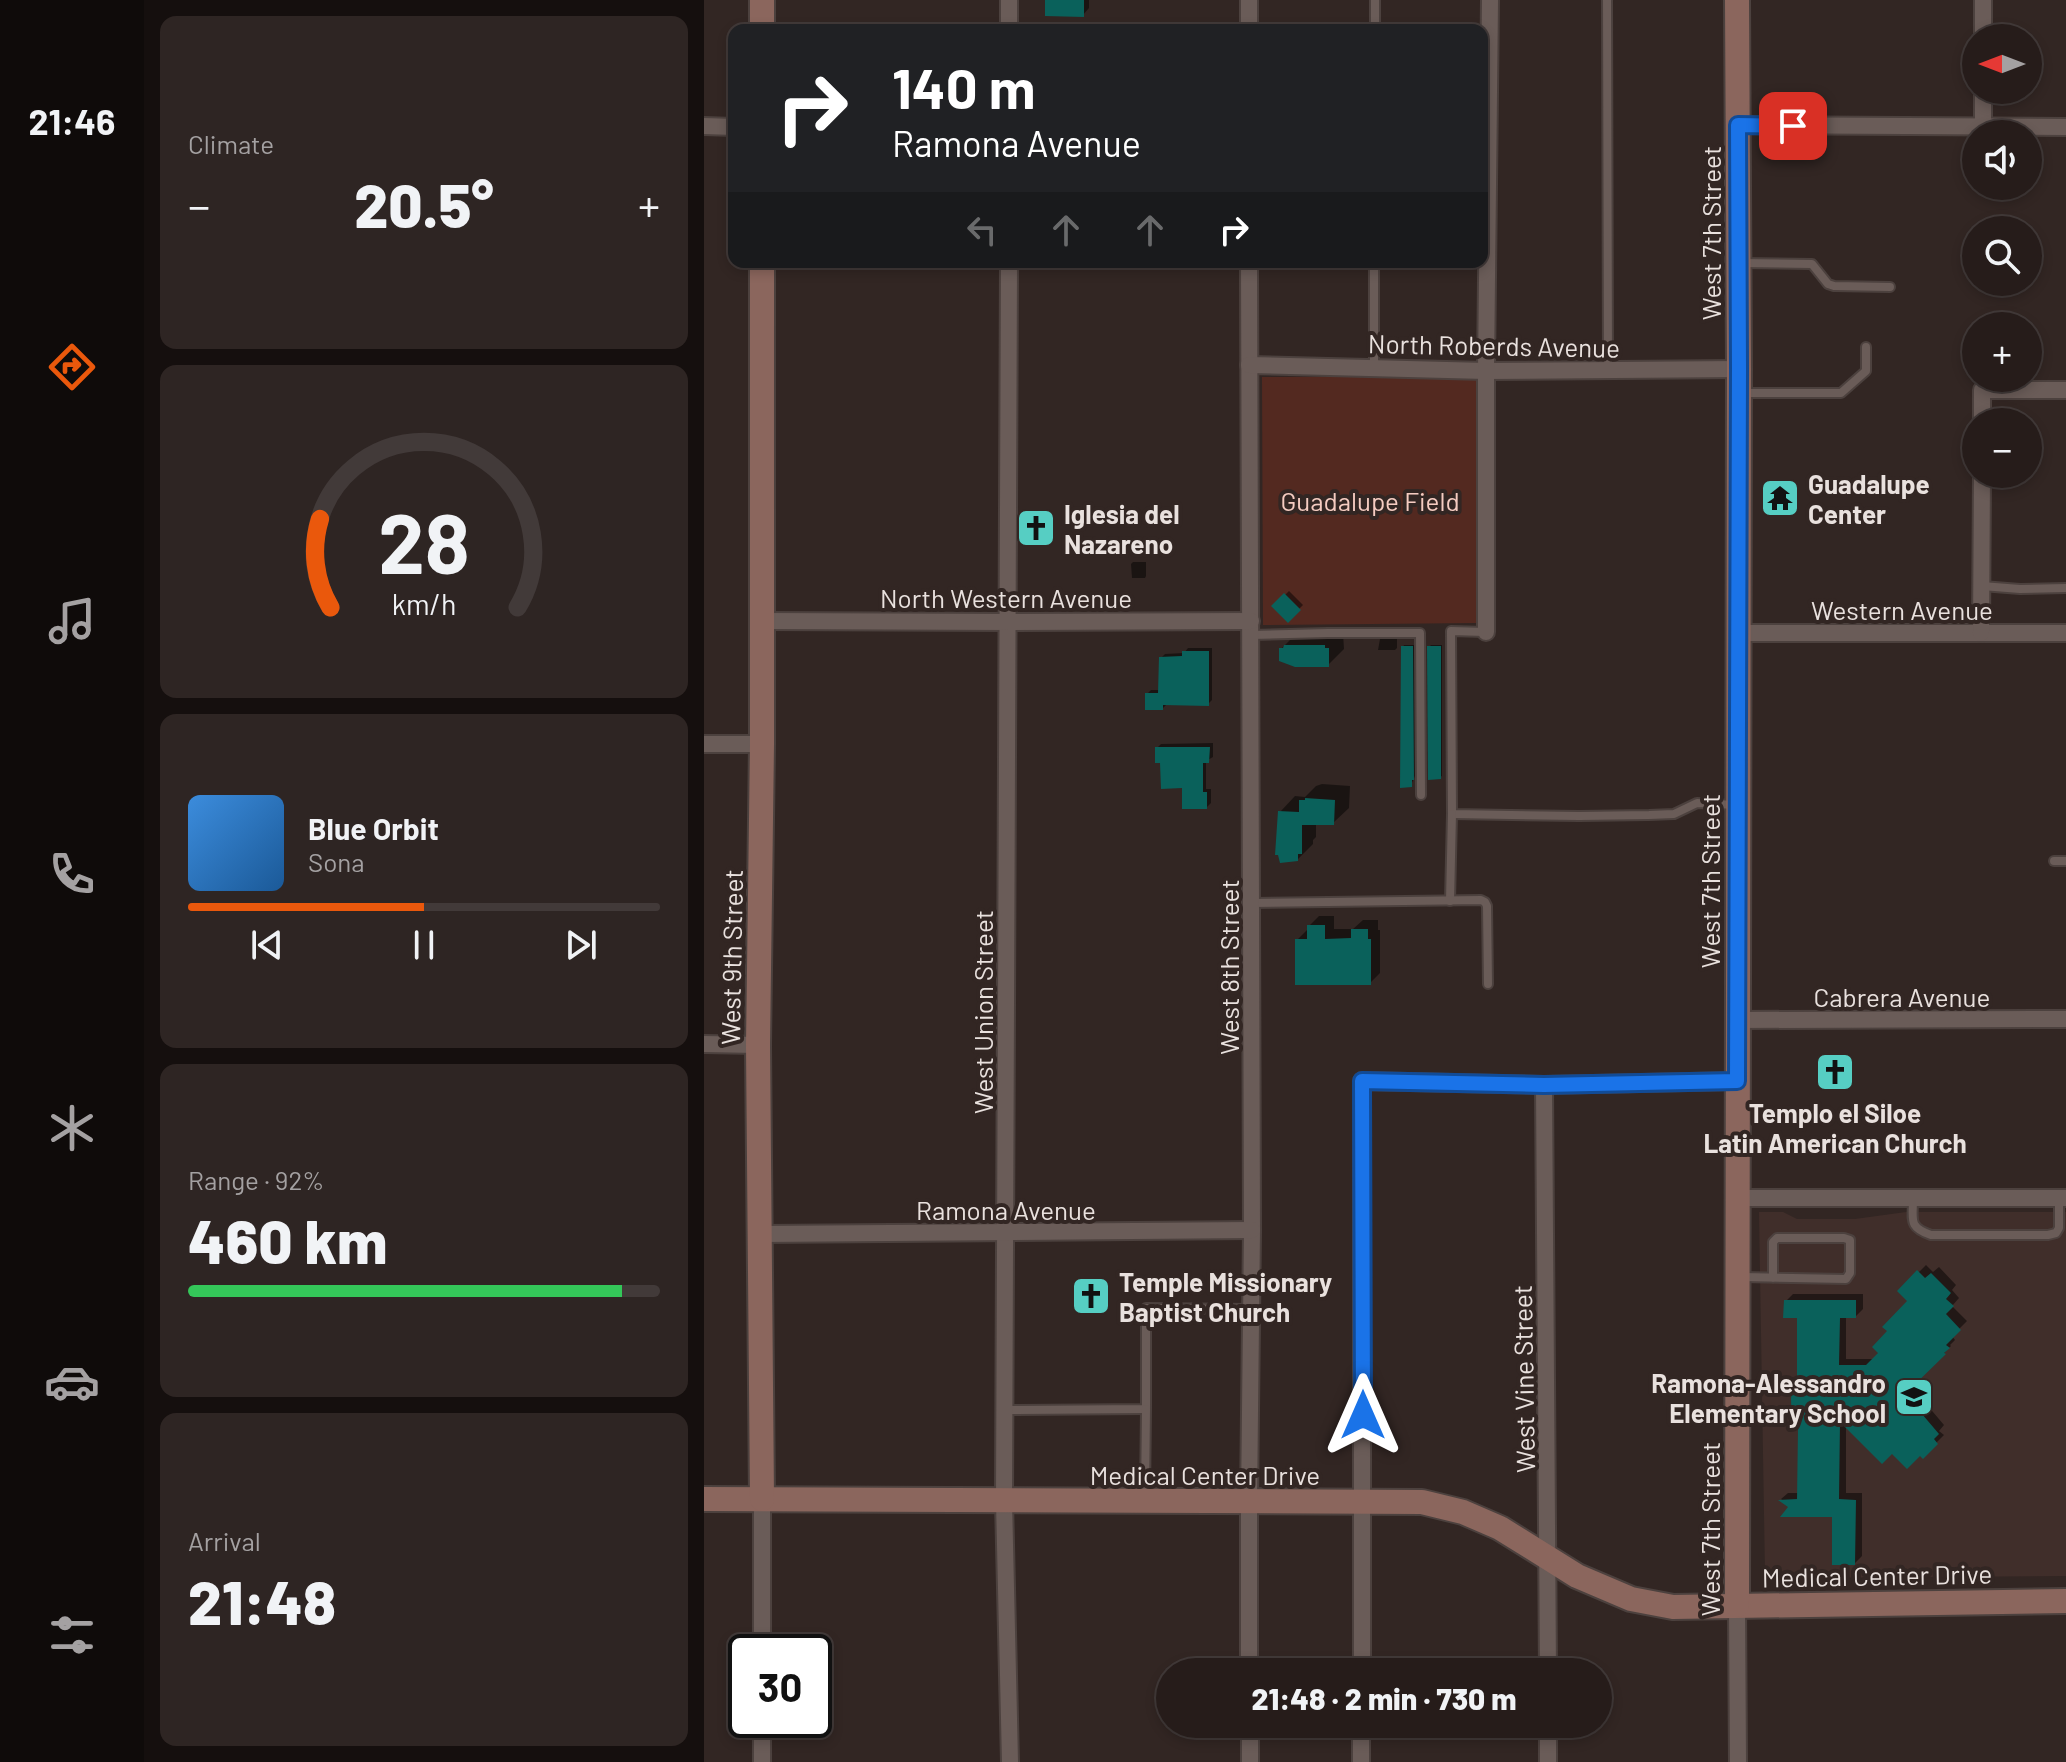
<!DOCTYPE html>
<meta charset="utf-8">
<style>
body{margin:0;font-family:Barlow,sans-serif;background:#2e2523;color:#f1f3f6;height:100vh;display:flex;flex-direction:column;font-size:30px;white-space:nowrap}
*{box-sizing:border-box;margin:0}
p{font-size:26px;color:#a4a1a2}
.icon{flex:none;width:44px;height:44px;fill:none;stroke:currentColor;stroke-width:2;stroke-linecap:round;stroke-linejoin:round}
.map{position:relative;flex:1;overflow:hidden}
.sheet{display:flex;flex-direction:column;gap:16px;padding:16px;background:#150f0e;width:560px}
.sheet>*{flex:none}
.guide{position:absolute;left:24px;top:24px;width:760px;height:244px;border-radius:16px;box-shadow:0 4px 12px #0003,0 0 0 2px #423a39;background:#202124;color:#fff;overflow:hidden}
.needle{width:52px;rotate:270deg}
.fabs{position:absolute;left:1258px;top:24px;display:grid;gap:16px}
.fabs a{display:grid;place-items:center;width:80px;height:80px;border-radius:50%;background:#261c1a;box-shadow:0 4px 12px #0003,0 0 0 2px #423a39;font-size:40px}
.speed{position:absolute;left:24px;top:1634px;display:flex;gap:16px;font-size:40px;font-weight:700;text-align:center}
.speed>*{display:grid;place-content:center;width:104px;height:104px;border-radius:50%;background:#261c1a;box-shadow:0 4px 12px #0003,0 0 0 2px #423a39;line-height:1}
.speed .limit{border:4px solid #111;border-radius:12px;background:#fff;color:#111}
.pin{position:absolute;display:grid;place-items:center;width:68px;height:68px;color:#fff;margin:-34px;border-radius:16px;box-shadow:0 4px 12px #0006}
.me{position:absolute;width:88px;margin:-44px;rotate:0deg;stroke-linejoin:round;filter:drop-shadow(0 0 6px #0008)}
.turn{display:flex;align-items:center;gap:28px;height:168px;padding:0 32px;font-size:36px}
.turn .icon{width:104px;height:104px;stroke-width:2.5}
.turn b{display:block;font-size:56px;line-height:68px}
.lanes{display:flex;align-items:center;height:76px;padding:0 32px;background:#0003;justify-content:center;gap:40px;direction:ltr}
.lanes .off{opacity:.35}
.big{font-size:60px;font-weight:800;line-height:1.1}
.sheet .tile{flex:1;display:flex;flex-direction:column;justify-content:center;gap:12px;min-width:0;padding:0 28px;border-radius:16px;background:#2e2523}
.sheet .dial{align-items:center;gap:0}
.dial svg{height:208px;overflow:visible;fill:none;stroke:#423a39;stroke-width:7;stroke-linecap:round;text-anchor:middle}
.dial text{fill:#f1f3f6;stroke:none}
.song{display:flex;align-items:center;gap:24px}
.cover{width:96px;height:96px;border-radius:12px;background:linear-gradient(135deg,hsl(210 70% 55%),hsl(210 70% 35%))}
.played{height:8px;border-radius:4px;background:linear-gradient(90deg,#ea580c 50%,#423a39 50%)}
.keys{display:flex;justify-content:space-around;direction:ltr}
.heat{display:flex;justify-content:space-between;align-items:center;font-size:44px;direction:ltr}
.charge{height:12px;border-radius:6px;background:linear-gradient(90deg,#34c759 92%,#423a39 0)}
.trip{position:absolute;left:452px;top:1658px;width:456px;height:80px;border-radius:40px;background:#261c1a;box-shadow:0 4px 12px #0003,0 0 0 2px #423a39;font-weight:800;line-height:80px;text-align:center}
main{display:flex;flex:1;min-height:0}
.menu{display:flex;flex-direction:column;width:144px;justify-content:space-around;align-items:center;background:#0f0b0a;color:#a4a1a2}
.menu .icon{width:56px;height:56px}
.menu .active{color:#ea580c}
.menu b{font-size:36px;color:#f1f3f6}
.map>svg:first-child{display:block}
.built{fill:#402e2a}
.green{fill:#532920}
.shadow{fill:#0007}
.building{fill:#0a615b}
.lines{fill:none;stroke-linecap:round;stroke-linejoin:round}
.lane-casing{stroke:#4c413e;stroke-width:12}
.street-casing{stroke:#4c413e;stroke-width:20}
.secondary-casing{stroke:#4c413e;stroke-width:28}
.lane{stroke:#6a5c58;stroke-width:8}
.street{stroke:#6a5c58;stroke-width:16}
.secondary{stroke:#8b665d;stroke-width:24}
.route-casing{stroke:#114b97;stroke-width:20}
.route{stroke:#1a73e8;stroke-width:14}
.labels{text-anchor:middle;dominant-baseline:central;stroke-width:8;stroke-linejoin:round;paint-order:stroke}
.street-label{font-size:26px;fill:#e9e1de;stroke:#322623}
.poi-label{font-size:26px;font-weight:bold;fill:#e9e1de;stroke:#322623;text-anchor:start}
.park-label{font-size:26px;fill:#f5ccc1;stroke:#322623}
</style>
<main>
<nav class="menu">
<b>21:46</b>
<svg class="icon active" aria-label="directions" viewBox="0 0 24 24"><path d="M12 3l9 9-9 9-9-9zM9 14v-3h6M13 9l2 2-2 2"/></svg>
<svg class="icon" aria-label="music" viewBox="0 0 24 24"><path d="M9 18V5l10-2v13"/><circle cx="6" cy="18" r="3"/><circle cx="16" cy="16" r="3"/></svg>
<svg class="icon" aria-label="phone" viewBox="0 0 24 24"><path d="M5 4h4l2 5-3 2q2 4 5 5l2-3 5 2v4C11 20 4 13 5 4z"/></svg>
<svg class="icon" aria-label="climate" viewBox="0 0 24 24"><path d="M12 3v18M4 7l16 10M4 17L20 7"/></svg>
<svg class="icon" aria-label="car" viewBox="0 0 24 24"><path d="M5 17H2v-5l4-1 3-4h7l3 4 3 1v5h-3M9 17h6M6 11h13"/><circle cx="7" cy="17" r="2"/><circle cx="17" cy="17" r="2"/></svg>
<svg class="icon" aria-label="filters" viewBox="0 0 24 24"><path d="M4 7h16M4 17h16"/><circle cx="9" cy="7" r="2"/><circle cx="15" cy="17" r="2"/></svg>
</nav>
<section class="sheet">
<div class="tile"><p>Climate</p>
<div class="heat"><a>−</a><b class="big">20.5°</b><a>+</a></div>
</div>
<div class="tile dial"><svg viewBox="0 0 100 80">
<path d="M14 69A42 42 0 1 1 86 69"/>
<path d="M14 69A42 42 0 0 1 10 35" stroke="#ea580c"/>
<text x="50" y="56" font-size="32" font-weight="700">28</text>
<text x="50" y="72" font-size="11">km/h</text>
</svg></div>
<div class="tile">
<div class="song"><i class="cover"></i><div><b>Blue Orbit</b><p>Sona</p></div></div>
<div class="played"></div>
<div class="keys"><svg class="icon" aria-label="previous" viewBox="0 0 24 24"><path d="M18 5L8 12l10 7zM5 5v14"/></svg><svg class="icon" aria-label="pause" viewBox="0 0 24 24"><path d="M8 5v14M16 5v14"/></svg><svg class="icon" aria-label="next" viewBox="0 0 24 24"><path d="M6 5l10 7-10 7zM19 5v14"/></svg></div>
</div>
<div class="tile"><p>Range · 92%</p><b class="big">460 km</b><div class="charge"></div></div>
<div class="tile"><p>Arrival</p><b class="big">21:48</b></div>
</section>
<div class="map">
<svg width="1362" height="1762" viewBox="0 0 1362 1762">
<rect width="100%" height="100%" fill="#322623"/>
<polygon class="built" points="1055,1212 1079,1212 1093,1219 1151,1219 1202,1212 1362,1212 1362,1576 1075,1578 1061,1574"/>
<polygon class="green" points="772,376 773,623 559,625 558,377"/>
<g class="shadow">
<polygon points="343,0 385,0 385,8 379,15"/>
<polygon points="429,562 442,562 442,576 441,578 428,578 427,564"/>
<polygon points="585,591 599,605 584,620 570,606"/>
<polygon points="639,633 640,649 624,665 577,649 592,634"/>
<polygon points="676,639 693,639 693,648 691,650 674,650"/>
<polygon points="700,645 710,645 711,776 707,785 699,647"/>
<polygon points="727,645 738,645 738,776 736,777 725,647"/>
<polygon points="484,648 508,648 508,700 504,704 464,703 459,708 443,694 447,690 456,690 457,658 461,654 480,653"/>
<polygon points="509,743 509,757 502,761 502,789 507,789 507,803 503,807 480,786 458,761 453,748 457,744"/>
<polygon points="618,784 646,786 645,808 629,823 612,823 612,837 609,840 609,844 594,859 576,812 591,796 601,797 612,786"/>
<polygon points="615,916 630,916 630,929 649,929 659,920 674,920 674,930 676,930 676,973 666,983 593,940 603,930 605,930 605,926"/>
<polygon points="1222,1265 1229,1272 1235,1267 1252,1285 1248,1290 1255,1298 1248,1306 1263,1321 1248,1336 1251,1340 1246,1345 1247,1346 1207,1386 1240,1425 1235,1431 1240,1435 1219,1456 1188,1451 1142,1426 1142,1493 1158,1493 1158,1556 1151,1563 1130,1515 1087,1507 1077,1499 1084,1493 1095,1493 1096,1426 1090,1391 1095,1385 1095,1316 1082,1301 1089,1294 1159,1294 1159,1309 1152,1316 1142,1316 1142,1359 1171,1359 1186,1331 1206,1301 1196,1291"/>
</g>
<g class="building">
<polygon points="341,0 380,0 380,17 341,16"/>
<polygon points="580,593 597,610 584,623 567,606"/>
<polygon points="580,645 621,645 621,648 625,648 625,667 591,667 575,661 575,648 579,648"/>
<polygon points="697,646 709,646 710,780 708,780 708,787 696,788"/>
<polygon points="723,646 737,646 737,779 724,780"/>
<polygon points="478,651 505,651 505,706 459,705 459,710 441,710 441,693 454,693 455,657 478,656"/>
<polygon points="451,747 506,747 505,763 499,763 499,792 503,792 503,809 478,809 478,788 457,789 456,763 451,763"/>
<polygon points="601,798 631,800 630,825 598,825 598,854 594,854 594,861 576,863 574,855 571,855 574,811 595,812 595,800 601,800"/>
<polygon points="603,925 621,925 621,939 647,938 647,929 664,929 664,939 667,939 667,985 591,985 591,939 603,939"/>
<polygon points="1213,1270 1221,1278 1227,1273 1247,1293 1242,1299 1250,1306 1242,1314 1257,1330 1242,1345 1246,1348 1240,1353 1242,1354 1201,1394 1235,1434 1230,1439 1234,1444 1219,1459 1216,1456 1203,1469 1188,1454 1178,1464 1136,1422 1135,1499 1152,1500 1151,1565 1128,1565 1128,1517 1076,1517 1084,1507 1074,1500 1093,1499 1094,1428 1088,1428 1087,1399 1088,1390 1093,1390 1093,1318 1079,1318 1080,1300 1152,1300 1152,1318 1136,1318 1135,1365 1162,1365 1174,1353 1168,1347 1183,1331 1178,1327 1203,1301 1193,1291"/>
</g>
<g class="lines">
<g class="lane-casing">
<g id="lane">
<polyline points="903,0 904,369"/>
<polyline points="671,30 671,0"/>
<polyline points="1037,263 1108,264 1124,284 1130,286 1186,287"/>
<polyline points="670,368 670,262"/>
<polyline points="1039,393 1137,393 1162,371 1162,347"/>
<polyline points="1278,586 1316,589 1362,588"/>
<polyline points="781,632 747,631 748,814 875,816 945,815 970,814 993,803 1031,805"/>
<polyline points="547,635 624,633 716,633 717,795"/>
<polyline points="1350,861 1362,861"/>
<polyline points="746,901 748,814"/>
<polyline points="548,903 777,900 781,902 783,906 784,984"/>
<path d="M 1209,1199 C 1209,1220 1204,1227 1227,1235 L 1344,1235 L 1352,1233 L 1355,1228 L 1355,1198"/>
<polyline points="1038,1277 1142,1279 1146,1273 1146,1240 1140,1238 1073,1238 1069,1242 1069,1278"/>
<polyline points="301,1410 442,1409 442,1308 547,1309"/>
<polyline points="441,1496 442,1409"/>
</g>
</g>
<g class="street-casing">
<g id="street">
<polyline points="305,0 305,30"/>
<polyline points="545,0 545,30"/>
<polyline points="1279,38 1279,0"/>
<polyline points="1034,125 1362,127"/>
<polyline points="0,126 30,127"/>
<polyline points="1279,127 1279,90"/>
<polyline points="305,262 300,1501 306,1762"/>
<polyline points="545,262 548,1230 545,1502 545,1672"/>
<polyline points="545,365 782,371 1035,369"/>
<polyline points="1278,422 1278,390 1362,390"/>
<polyline points="58,621 305,622 547,621"/>
<polyline points="782,632 782,371 786,0"/>
<polyline points="1034,633 1362,633"/>
<polyline points="1277,633 1278,474"/>
<polyline points="0,744 58,744"/>
<polyline points="1033,1020 1362,1019"/>
<polyline points="0,1044 54,1045"/>
<polyline points="840,1085 844,1672"/>
<polyline points="1033,1198 1362,1198"/>
<polyline points="56,1234 548,1230"/>
<polyline points="58,1499 58,1652"/>
<polyline points="1033,1605 1034,1762"/>
<polyline points="658,1672 658,1081 840,1085 1033,1081"/>
<polyline points="58,1720 58,1762"/>
<polyline points="546,1724 546,1762"/>
<polyline points="844,1724 844,1762"/>
<polyline points="657,1762 657,1724"/>
</g>
</g>
<g class="secondary-casing">
<g id="secondary">
<polyline points="58,0 58,30"/>
<polyline points="0,1499 718,1502 759,1512 796,1528 873,1576 927,1599 969,1607 1362,1601"/>
<polyline points="58,1499 54,1045 58,744 58,262"/>
<polyline points="1033,1605 1035,369 1033,0"/>
</g>
</g>
<use href="#lane" class="lane"/>
<use href="#street" class="street"/>
<use href="#secondary" class="secondary"/>
</g>
<g class="lines">
<g class="route-casing">
<polyline id="route" points="659,1415 658,1081 840,1085 1033,1081 1035,369 1034,125 1089,126"/>
</g>
<use href="#route" class="route"/>
</g>
<defs>
<g id="temple-square" transform="scale(2)"><rect x="-9" y="-9" width="18" height="18" rx="4" fill="#56cec3" stroke="#322623"/><path d="M0-6L5-2H3V0L6.5 2.5H4V6H1.5V3h-3V6H-4V2.5H-6.5L-3 0V-2H-5Z" fill="#111"/></g>
<g id="church-square" transform="scale(2)"><rect x="-9" y="-9" width="18" height="18" rx="4" fill="#56cec3" stroke="#322623"/><path d="M-1.2-6h2.4v3.5h3.3v2.4h-3.3V6h-2.4V-.1h-3.3v-2.4h3.3Z" fill="#111"/></g>
<g id="school-square" transform="scale(2)"><rect x="-9" y="-9" width="18" height="18" rx="4" fill="#56cec3" stroke="#322623"/><path d="M0-5L7-2L0 1L-7-2ZM-4 1L0 2.5L4 1V4Q0 6-4 4Z" fill="#111"/></g>
</defs>
<g fill-rule="evenodd">
<use href="#temple-square" x="1076" y="498"/>
<use href="#church-square" x="332" y="528"/>
<use href="#church-square" x="1131" y="1072"/>
<use href="#church-square" x="387" y="1296"/>
<use href="#school-square" x="1210" y="1397"/>
</g>
<g class="labels">
<g class="street-label">
<text transform="translate(1006 233) rotate(-90)">West 7th Street</text>
<text transform="translate(790 345) rotate(1)">North Roberds Avenue</text>
<text x="302" y="597">North Western Avenue</text>
<text x="1198" y="609">Western Avenue</text>
<text transform="translate(1005 881) rotate(-90)">West 7th Street</text>
<text transform="translate(27 957) rotate(-89)">West 9th Street</text>
<text transform="translate(524 967) rotate(-90)">West 8th Street</text>
<text x="1198" y="996">Cabrera Avenue</text>
<text transform="translate(278 1012) rotate(-90)">West Union Street</text>
<text x="302" y="1209">Ramona Avenue</text>
<text transform="translate(819 1379) rotate(-91)">West Vine Street</text>
<text x="501" y="1474">Medical Center Drive</text>
<text transform="translate(1005 1529) rotate(-90)">West 7th Street</text>
<text transform="translate(1173 1575) rotate(-1)">Medical Center Drive</text>
</g>
<g class="poi-label">
<text x="1104" y="483">Guadalupe<tspan x="1104" dy="30">Center</tspan></text>
<text x="360" y="513">Iglesia del<tspan x="360" dy="30">Nazareno</tspan></text>
<text x="1131" y="1112" text-anchor="middle">Templo el Siloe<tspan x="1131" dy="30">Latin American Church</tspan></text>
<text x="415" y="1281">Temple Missionary<tspan x="415" dy="30">Baptist Church</tspan></text>
<text x="1182" y="1382" text-anchor="end">Ramona-Alessandro<tspan x="1182" dy="30">Elementary School</tspan></text>
</g>
<g class="park-label">
<text x="666" y="500">Guadalupe Field</text>
</g>
</g>
</svg>
<div class="fabs">
<a><svg class="needle" viewBox="-14 -14 28 28"><path d="M0-13l5 13h-10z" fill="#e53935"/><path d="M0 13l5-13h-10z" fill="#a4a1a2"/></svg></a>
<a><svg class="icon" aria-label="sound" viewBox="0 0 24 24"><path d="M4 9h4l5-4v14l-5-4H4zM17 9q2 3 0 6"/></svg></a>
<a><svg class="icon" aria-label="search" viewBox="0 0 24 24"><circle cx="10" cy="10" r="6"/><path d="M15 15l6 6"/></svg></a>
<a>+</a>
<a>−</a>
</div>
<div class="speed"><div class="limit">30</div></div>
<div class="pin" style="left:1089px;top:126px;background:#d93025"><svg class="icon" aria-label="arrive" viewBox="0 0 24 24"><path d="M6 21V4h12l-3 4 3 4H6"/></svg></div>
<svg class="me" style="left:659px;top:1415px" viewBox="-20 -20 40 40"><path d="M0-17L14 15 0 8-14 15z" fill="#1a73e8" stroke="#fff" stroke-width="4"/></svg>
<div class="trip">21:48 · 2 min · 730 m</div>
<div class="guide">
<div class="turn"><svg class="icon" aria-label="right" viewBox="0 0 24 24"><path d="M7 20v-9h11M14 6l5 5-5 5"/></svg><div><b>140 m</b>Ramona Avenue</div></div>
<div class="lanes"><svg class="icon off" aria-label="left" viewBox="0 0 24 24"><path d="M17 20v-9H6M10 6l-5 5 5 5"/></svg><svg class="icon off" aria-label="ahead" viewBox="0 0 24 24"><path d="M12 20V5M6 11l6-6 6 6"/></svg><svg class="icon off" aria-label="ahead" viewBox="0 0 24 24"><path d="M12 20V5M6 11l6-6 6 6"/></svg><svg class="icon" aria-label="right" viewBox="0 0 24 24"><path d="M7 20v-9h11M14 6l5 5-5 5"/></svg></div>
</div>
</div>
</main>
